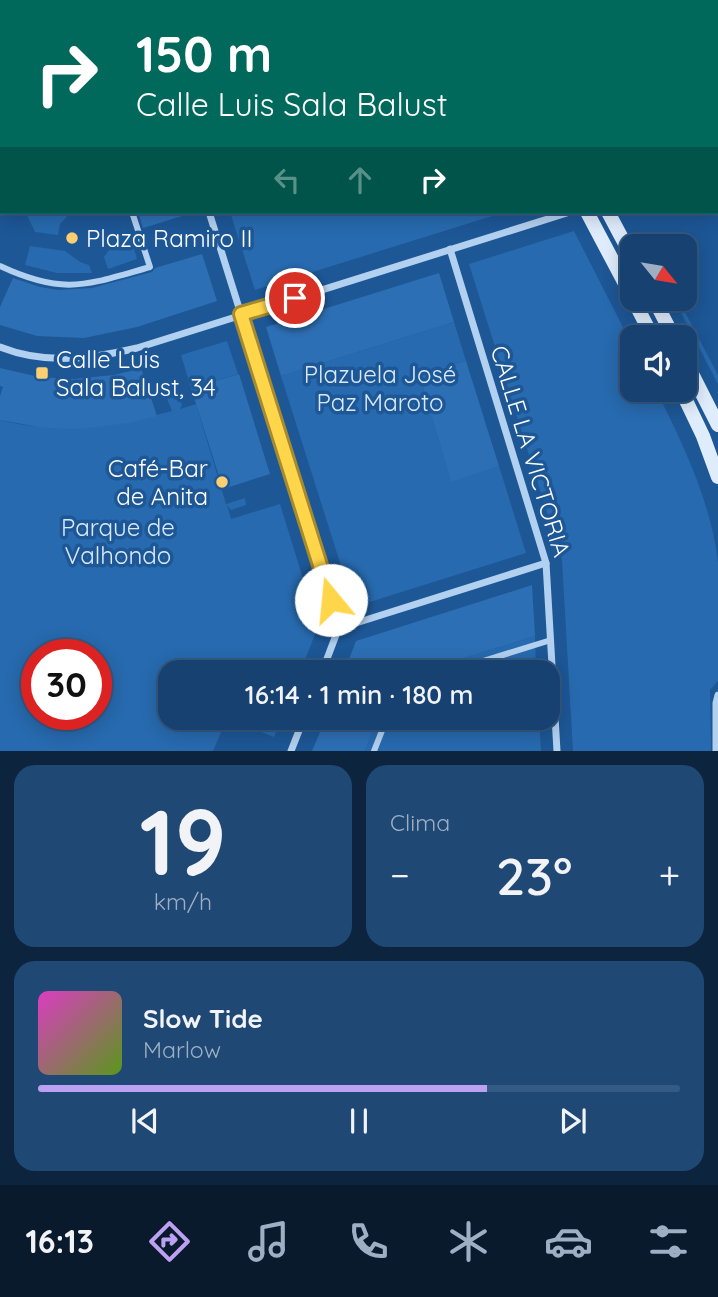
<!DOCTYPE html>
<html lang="es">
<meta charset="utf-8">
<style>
body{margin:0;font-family:Quicksand,sans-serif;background:#1f4875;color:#f1f3f6;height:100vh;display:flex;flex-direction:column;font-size:26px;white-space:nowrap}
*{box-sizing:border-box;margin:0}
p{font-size:23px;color:#9eafc3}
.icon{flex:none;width:38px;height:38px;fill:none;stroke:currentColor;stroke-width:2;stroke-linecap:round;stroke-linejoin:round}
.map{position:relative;height:751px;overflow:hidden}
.details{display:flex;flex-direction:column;gap:14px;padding:14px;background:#0c243e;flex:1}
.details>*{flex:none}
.hud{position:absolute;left:0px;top:0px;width:719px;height:214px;box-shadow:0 4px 18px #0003,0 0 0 2px #355a83;background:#00695c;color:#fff;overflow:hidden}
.needle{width:46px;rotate:120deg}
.tools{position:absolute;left:620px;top:234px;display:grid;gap:14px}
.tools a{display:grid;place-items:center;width:77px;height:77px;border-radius:14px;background:#164170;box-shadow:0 4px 18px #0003,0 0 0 2px #355a83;font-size:35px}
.speed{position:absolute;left:21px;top:639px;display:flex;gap:14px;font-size:35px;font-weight:700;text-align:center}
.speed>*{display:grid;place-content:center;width:91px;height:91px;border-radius:50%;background:#164170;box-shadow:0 4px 18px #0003,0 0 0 2px #355a83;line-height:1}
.speed .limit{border:10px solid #d22;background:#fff;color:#111}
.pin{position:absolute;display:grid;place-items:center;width:60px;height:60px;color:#fff;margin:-30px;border:4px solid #fff;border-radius:50%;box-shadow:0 2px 7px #0007}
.me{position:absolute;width:77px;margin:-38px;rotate:343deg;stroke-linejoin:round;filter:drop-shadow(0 0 5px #0008)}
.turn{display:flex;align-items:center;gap:24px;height:147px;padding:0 21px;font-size:32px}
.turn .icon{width:91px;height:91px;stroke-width:2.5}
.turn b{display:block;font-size:49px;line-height:60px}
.lanes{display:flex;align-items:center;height:66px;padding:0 21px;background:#0003;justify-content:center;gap:35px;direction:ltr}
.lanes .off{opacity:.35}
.big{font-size:52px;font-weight:600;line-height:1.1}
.details .widget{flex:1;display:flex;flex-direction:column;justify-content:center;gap:10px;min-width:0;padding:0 24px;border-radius:21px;background:#1f4875}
.details .dial{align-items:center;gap:0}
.dial b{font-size:91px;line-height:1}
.song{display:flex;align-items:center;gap:21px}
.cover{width:84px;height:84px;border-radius:10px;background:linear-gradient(135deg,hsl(310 70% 55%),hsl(90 70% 35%))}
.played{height:7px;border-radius:4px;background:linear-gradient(90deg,#bca0f2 70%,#355a83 70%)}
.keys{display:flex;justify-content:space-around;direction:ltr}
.heat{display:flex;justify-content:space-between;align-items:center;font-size:38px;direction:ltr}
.details .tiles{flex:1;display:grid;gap:14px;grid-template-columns:1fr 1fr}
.widget:last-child{grid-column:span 2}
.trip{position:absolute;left:158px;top:660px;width:402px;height:70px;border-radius:21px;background:#164170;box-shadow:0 4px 18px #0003,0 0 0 2px #355a83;font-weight:600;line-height:70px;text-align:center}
.tabs{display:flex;height:112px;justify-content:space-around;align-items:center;background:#091a2d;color:#9eafc3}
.tabs .icon{width:49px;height:49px}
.tabs .current{color:#bca0f2}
.tabs b{font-size:32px;color:#f1f3f6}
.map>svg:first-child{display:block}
.green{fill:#276aaf;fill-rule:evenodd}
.building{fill:#2d6fb4}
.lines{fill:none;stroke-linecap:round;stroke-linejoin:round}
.pedestrian{stroke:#b2d0ef;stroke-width:6}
.minor{stroke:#b2d0ef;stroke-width:7}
.secondary{stroke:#dfecfb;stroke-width:14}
.route-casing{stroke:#a68a30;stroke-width:18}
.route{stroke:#ffd54a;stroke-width:12}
.poi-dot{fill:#fecf71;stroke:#1d5796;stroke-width:2.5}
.labels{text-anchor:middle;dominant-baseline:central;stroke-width:7;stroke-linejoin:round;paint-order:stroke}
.poi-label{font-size:24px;fill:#fff;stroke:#1d5796;text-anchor:start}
.park-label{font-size:24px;fill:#d8e9fb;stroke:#1d5796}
.street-label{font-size:24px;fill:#fff;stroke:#1d5796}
</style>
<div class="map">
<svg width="718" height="751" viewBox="0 0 718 751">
<rect width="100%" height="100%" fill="#1d5796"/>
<g class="green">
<polygon points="0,0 182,0 2,2 0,57"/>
<polygon points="30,212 71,212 60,224 58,235 35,232 26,213"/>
<polygon points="230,212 505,212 255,290"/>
<polygon points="125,230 129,233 137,259 108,269 104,257 115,242 116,234"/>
<path d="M 574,231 L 632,345 L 632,390 L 656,390 C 683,444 711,502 718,562 C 718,598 718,644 718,681 L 710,690 L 711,751 L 573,751 L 562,560 L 469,264 Z"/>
<polygon points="30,246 65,251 80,262 89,265 92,273 57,273 25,265"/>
<polygon points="674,299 678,299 718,375 718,384"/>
<polygon points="454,322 466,361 419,375 451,481 499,466 526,553 354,607 281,376"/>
<polygon points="227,341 238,374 191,388 181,355"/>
<path d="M 174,389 L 177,391 L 182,405 L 180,409 L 196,404 L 226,504 L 245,498 L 246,505 L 231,510 L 227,505 L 231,519 L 280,504 L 318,627 L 300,672 L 170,672 L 170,718 L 282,718 L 274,737 L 227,719 L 213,751 L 0,751 L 0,420 C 59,435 114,427 172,411 L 165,394 ZM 37,654 L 96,654 L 96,714 L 37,714 Z"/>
<polygon points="535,636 536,672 419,672"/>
<polygon points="378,718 539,718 541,751 365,751"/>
</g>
<g class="building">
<polygon points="138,212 189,212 189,214 143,228"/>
<polygon points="202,254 217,301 137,327 84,338 37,336 0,325 0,307 13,278 40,287 58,290 92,288 152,272 155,268"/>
<polygon points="439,273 454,322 281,376 266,327"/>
<polygon points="466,361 499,466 451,482 419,374"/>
<polygon points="0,368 39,377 74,379 114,375 141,368 157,416 128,423 80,429 44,428 0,420 0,396 3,387 0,386"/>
<polygon points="239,374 270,474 223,489 191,388"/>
<polygon points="532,585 535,636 419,672 344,672 356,641"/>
<polygon points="326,718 378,718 365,751 312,751"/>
</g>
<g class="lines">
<g class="pedestrian">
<polyline points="0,209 2,209"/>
<path d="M 0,266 C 64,296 86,285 150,267 L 132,212"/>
<polyline points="448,672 551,640"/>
<polyline points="374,751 387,718"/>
</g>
<g class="minor">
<polyline points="209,212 336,618 336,635 322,672"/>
<polyline points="450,249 546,563 557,751"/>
<path d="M 0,347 C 45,365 91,359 137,348 L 570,212"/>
<polyline points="337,629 546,563"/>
<polyline points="291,751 304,718"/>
<polyline points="716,751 716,703 718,695"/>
</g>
<g class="secondary">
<polyline points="439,0 440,2"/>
<polyline points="347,2 353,0"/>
<polyline points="412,2 417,0"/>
<polyline points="509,2 510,0"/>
<polyline points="0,111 2,110"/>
<polyline points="0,129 2,129"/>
<polyline points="587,212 632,297"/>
<polyline points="608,212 632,257"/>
<polyline points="633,299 653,338"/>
<polyline points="654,299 674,338"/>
<polyline points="684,358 718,425"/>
<polyline points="681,390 703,436 718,477"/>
</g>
</g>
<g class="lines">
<g class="route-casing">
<polyline id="route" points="295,298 241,314 331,600"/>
</g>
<use href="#route" class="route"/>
</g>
<g class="poi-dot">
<circle cx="72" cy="238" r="7"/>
<rect x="35" y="366" width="14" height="14" rx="3.5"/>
<circle cx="222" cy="482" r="7"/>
</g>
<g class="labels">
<g class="poi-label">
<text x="86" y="238">Plaza Ramiro II</text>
<text x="56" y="359">Calle Luis<tspan x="56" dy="28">Sala Balust, 34</tspan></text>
<text x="208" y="468" text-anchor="end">Café-Bar<tspan x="208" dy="28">de Anita</tspan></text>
</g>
<g class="park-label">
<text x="380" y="374">Plazuela José<tspan x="380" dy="28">Paz Maroto</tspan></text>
<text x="118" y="527">Parque de<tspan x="118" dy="28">Valhondo</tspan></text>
</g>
<g class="street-label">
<text transform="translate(531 451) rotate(73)">CALLE LA VICTORIA</text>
</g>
</g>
</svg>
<div class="tools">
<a><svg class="needle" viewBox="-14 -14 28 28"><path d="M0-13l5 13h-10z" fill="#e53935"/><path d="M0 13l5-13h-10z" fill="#9eafc3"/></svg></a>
<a><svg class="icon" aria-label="sound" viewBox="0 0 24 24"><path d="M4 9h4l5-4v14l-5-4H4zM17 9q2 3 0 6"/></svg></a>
</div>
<div class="speed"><div class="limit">30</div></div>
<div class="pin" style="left:295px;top:298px;background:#d93025"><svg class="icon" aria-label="arrive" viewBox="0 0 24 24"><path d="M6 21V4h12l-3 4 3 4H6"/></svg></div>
<svg class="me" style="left:331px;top:600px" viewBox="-20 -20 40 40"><circle r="19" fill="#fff"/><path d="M0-13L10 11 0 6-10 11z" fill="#ffd54a"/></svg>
<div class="trip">16:14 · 1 min · 180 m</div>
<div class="hud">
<div class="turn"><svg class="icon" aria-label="right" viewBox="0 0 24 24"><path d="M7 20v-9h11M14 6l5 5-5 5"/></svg><div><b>150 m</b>Calle Luis Sala Balust</div></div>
<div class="lanes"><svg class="icon off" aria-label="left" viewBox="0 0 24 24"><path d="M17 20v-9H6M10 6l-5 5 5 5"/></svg><svg class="icon off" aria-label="ahead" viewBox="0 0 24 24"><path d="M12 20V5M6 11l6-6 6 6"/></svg><svg class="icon" aria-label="right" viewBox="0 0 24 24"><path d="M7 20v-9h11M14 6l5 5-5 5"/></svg></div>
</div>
</div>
<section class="details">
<div class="tiles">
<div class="widget dial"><b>19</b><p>km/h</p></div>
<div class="widget"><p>Clima</p>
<div class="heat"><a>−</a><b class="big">23°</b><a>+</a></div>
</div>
<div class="widget">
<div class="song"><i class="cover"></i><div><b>Slow Tide</b><p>Marlow</p></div></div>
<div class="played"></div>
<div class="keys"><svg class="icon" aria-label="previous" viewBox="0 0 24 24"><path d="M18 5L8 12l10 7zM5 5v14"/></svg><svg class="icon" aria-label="pause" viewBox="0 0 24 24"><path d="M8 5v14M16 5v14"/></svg><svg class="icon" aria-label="next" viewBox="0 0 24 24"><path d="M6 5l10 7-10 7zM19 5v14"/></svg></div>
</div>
</div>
</section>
<nav class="tabs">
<b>16:13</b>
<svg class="icon current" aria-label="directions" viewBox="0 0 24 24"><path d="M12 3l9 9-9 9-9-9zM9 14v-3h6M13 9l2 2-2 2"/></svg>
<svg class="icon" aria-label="music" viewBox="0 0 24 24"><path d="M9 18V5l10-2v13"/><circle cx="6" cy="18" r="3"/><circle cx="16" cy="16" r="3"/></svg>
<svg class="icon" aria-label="phone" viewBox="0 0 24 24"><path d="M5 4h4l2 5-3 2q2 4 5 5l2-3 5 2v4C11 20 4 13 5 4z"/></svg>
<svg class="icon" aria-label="climate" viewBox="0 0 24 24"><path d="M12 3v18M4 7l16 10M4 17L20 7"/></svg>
<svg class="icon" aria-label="car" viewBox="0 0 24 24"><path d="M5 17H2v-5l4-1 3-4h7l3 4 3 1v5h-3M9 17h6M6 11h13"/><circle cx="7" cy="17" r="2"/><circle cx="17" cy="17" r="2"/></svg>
<svg class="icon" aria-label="filters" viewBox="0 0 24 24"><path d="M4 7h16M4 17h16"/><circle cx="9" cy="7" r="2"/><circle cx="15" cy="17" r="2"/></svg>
</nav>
